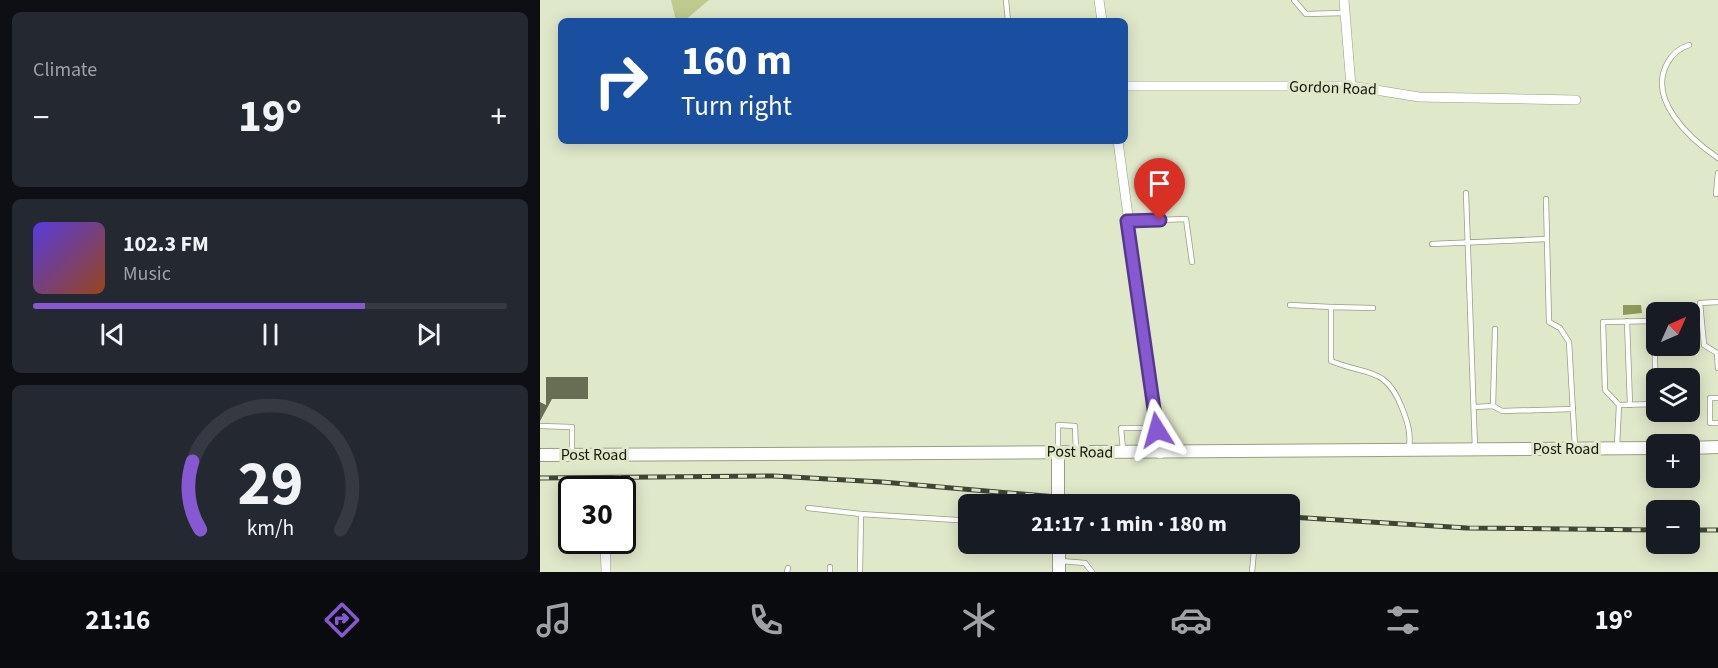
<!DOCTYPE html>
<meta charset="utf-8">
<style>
body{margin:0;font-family:"Source Sans 3",sans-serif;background:#242831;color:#f1f3f6;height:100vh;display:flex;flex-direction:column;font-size:22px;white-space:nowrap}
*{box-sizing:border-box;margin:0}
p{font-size:20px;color:#9ea1a6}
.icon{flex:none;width:33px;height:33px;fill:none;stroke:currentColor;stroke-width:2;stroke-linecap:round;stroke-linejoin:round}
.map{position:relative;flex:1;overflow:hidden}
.panel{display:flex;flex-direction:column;gap:12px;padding:12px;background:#0d0f14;width:540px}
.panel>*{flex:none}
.top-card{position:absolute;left:18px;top:18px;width:570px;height:126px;border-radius:9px;box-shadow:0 3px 15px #0003;background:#1a4fa0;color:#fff;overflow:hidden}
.needle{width:39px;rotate:45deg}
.tools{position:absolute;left:1106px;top:302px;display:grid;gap:12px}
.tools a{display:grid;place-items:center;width:54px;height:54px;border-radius:9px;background:#171b24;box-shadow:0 3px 15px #0003;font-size:30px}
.speed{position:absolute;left:18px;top:476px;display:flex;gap:12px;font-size:30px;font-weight:700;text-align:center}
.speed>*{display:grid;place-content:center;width:78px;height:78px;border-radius:50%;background:#171b24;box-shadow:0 3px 15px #0003;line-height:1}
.speed .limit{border:3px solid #111;border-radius:9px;background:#fff;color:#111}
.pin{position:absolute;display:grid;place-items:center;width:51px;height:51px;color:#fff;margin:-62px -26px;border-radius:50% 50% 50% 0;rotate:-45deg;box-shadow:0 0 6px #0007}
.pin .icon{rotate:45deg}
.me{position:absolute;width:66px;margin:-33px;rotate:352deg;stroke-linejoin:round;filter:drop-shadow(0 0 4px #0008)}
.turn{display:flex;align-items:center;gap:21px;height:126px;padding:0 24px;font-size:27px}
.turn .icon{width:78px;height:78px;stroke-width:2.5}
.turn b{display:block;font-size:42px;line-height:51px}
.big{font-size:45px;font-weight:700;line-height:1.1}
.panel .widget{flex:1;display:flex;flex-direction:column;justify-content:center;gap:9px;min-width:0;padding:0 21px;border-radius:9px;background:#242831}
.panel .dial{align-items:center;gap:0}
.dial svg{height:156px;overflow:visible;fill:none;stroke:#363941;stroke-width:7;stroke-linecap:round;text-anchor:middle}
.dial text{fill:#f1f3f6;stroke:none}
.song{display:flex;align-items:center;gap:18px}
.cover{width:72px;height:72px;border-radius:9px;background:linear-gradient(135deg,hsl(250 70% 55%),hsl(20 70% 35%))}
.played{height:6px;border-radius:3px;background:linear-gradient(90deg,#8658d1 70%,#363941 70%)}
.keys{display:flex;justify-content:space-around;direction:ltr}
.heat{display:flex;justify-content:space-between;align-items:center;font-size:33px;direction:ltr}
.trip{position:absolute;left:418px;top:494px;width:342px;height:60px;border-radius:9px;background:#171b24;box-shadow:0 3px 15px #0003;font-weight:700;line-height:60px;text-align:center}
.tab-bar{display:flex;height:96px;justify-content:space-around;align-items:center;background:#090b0e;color:#9ea1a6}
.tab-bar .icon{width:42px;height:42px}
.tab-bar .selected{color:#8658d1}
.tab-bar b{font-size:27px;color:#f1f3f6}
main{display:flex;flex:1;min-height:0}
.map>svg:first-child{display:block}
.green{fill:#beca8e}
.water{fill:#8c995a}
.building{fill:#686e54}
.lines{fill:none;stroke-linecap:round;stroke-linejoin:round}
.service-casing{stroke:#979e82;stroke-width:6}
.minor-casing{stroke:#979e82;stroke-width:10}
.tertiary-casing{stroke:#979e82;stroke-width:14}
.service{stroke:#fff;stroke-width:4.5}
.minor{stroke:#fff;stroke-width:9}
.tertiary{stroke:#fff;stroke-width:12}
.rail-casing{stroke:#414536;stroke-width:5}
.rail{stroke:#e0e8ca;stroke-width:3;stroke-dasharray:9;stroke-linecap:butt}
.route-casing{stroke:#573988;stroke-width:15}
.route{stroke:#8658d1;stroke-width:10}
.labels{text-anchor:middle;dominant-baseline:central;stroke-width:6;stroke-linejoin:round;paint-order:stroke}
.street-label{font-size:16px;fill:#15180d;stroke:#e0e8ca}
</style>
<main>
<section class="panel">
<div class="widget"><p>Climate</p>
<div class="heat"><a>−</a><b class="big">19°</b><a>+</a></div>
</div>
<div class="widget">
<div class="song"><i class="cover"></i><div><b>102.3 FM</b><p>Music</p></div></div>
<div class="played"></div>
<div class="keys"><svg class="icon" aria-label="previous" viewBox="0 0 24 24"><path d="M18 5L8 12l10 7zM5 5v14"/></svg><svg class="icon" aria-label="pause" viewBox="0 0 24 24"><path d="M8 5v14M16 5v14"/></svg><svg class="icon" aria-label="next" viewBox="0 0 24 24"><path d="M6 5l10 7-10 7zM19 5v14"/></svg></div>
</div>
<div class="widget dial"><svg viewBox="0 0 100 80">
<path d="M14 69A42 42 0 1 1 86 69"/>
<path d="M14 69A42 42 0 0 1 10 34" stroke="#8658d1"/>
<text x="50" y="56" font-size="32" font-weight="700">29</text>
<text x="50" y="72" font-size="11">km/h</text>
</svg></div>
</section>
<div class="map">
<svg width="1178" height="572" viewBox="0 0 1178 572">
<rect width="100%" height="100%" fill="#e0e8ca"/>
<polygon class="green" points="131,0 169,0 144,21 136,21"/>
<polygon class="water" points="1083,305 1101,305 1102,313 1083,315"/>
<polygon class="building" points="6,377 48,377 48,399 12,399 0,421 0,402 6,405"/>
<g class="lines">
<g class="service-casing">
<g id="service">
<polyline points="466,0 468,21"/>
<polyline points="754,0 766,14 805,13"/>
<path d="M 1149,45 C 1140,48 1133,53 1128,62 C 1106,99 1150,139 1178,158"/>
<polyline points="926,193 935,449"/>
<polyline points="1176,194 1178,173"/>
<polyline points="1006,199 1009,322 1020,328 1029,342 1035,447"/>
<polyline points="590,221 646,219 652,262"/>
<polyline points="892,244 1006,239"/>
<polyline points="750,305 791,307"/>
<path d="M 833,308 L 791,307 L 791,361 C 827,376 846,366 862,408 C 868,423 871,433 869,449"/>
<polyline points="1087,321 1090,405"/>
<polyline points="1177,353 1164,345 1160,303 1178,302"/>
<polyline points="1177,353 1178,368"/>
<polyline points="1178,398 1170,398 1170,423 1178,423"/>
<polyline points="953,406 955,329"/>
<polyline points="935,407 953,406 962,411 1033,409"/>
<polyline points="0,426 32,427 32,452"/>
<polyline points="1077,446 1079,405 1065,390 1063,322 1114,321 1116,404 1079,405"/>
<polyline points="583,450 581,428 602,428"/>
<polyline points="518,452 518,425 535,426 536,452"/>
<polyline points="268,508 321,514"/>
<polyline points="705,543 714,551 712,572"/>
<polyline points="521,561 545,563 552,572"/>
<polyline points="290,567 290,572"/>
<polyline points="247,572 248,568"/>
<polyline points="320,572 321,514 417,520"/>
</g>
</g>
<g class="minor-casing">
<g id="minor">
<polyline points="559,0 562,21"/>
<polyline points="804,0 811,86"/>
<polyline points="585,86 811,86 879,97 1036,100"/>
<polyline points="578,141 620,454"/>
<polyline points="65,540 66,572"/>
</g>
</g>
<g class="tertiary-casing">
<g id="tertiary">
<polyline points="1149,448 1178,447"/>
<polyline points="518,452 518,504"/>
<path d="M 0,455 C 372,453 744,453 1116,448"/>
<polyline points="519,543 519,572"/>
</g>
</g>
<use href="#service" class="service"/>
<use href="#minor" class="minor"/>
<use href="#tertiary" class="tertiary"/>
<g class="rail-casing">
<g id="rail">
<polyline points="0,478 234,476 342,482 599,504"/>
<polyline points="750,517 927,528 1116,530"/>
<polyline points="1149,530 1178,530"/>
</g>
</g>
<use href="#rail" class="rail"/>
</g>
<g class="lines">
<g class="route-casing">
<polyline id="route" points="617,430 587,221 620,220"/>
</g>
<use href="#route" class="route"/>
</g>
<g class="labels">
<g class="street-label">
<text transform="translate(793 88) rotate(2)">Gordon Road</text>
<text x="1026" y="449">Post Road</text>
<text transform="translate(540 452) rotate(1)">Post Road</text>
<text x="54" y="455">Post Road</text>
</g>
</g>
</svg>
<div class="tools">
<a><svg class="needle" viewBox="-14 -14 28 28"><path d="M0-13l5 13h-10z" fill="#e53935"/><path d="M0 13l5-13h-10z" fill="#9ea1a6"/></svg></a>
<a><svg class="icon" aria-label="layers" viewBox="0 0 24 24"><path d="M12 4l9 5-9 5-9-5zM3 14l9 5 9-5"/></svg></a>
<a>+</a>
<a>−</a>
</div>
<div class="speed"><div class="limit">30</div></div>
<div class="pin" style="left:620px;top:220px;background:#d93025"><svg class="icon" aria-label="arrive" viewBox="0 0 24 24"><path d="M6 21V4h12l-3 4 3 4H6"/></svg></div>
<svg class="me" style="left:617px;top:430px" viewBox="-20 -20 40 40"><path d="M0-17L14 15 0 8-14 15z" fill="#8658d1" stroke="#fff" stroke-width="4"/></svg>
<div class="trip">21:17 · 1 min · 180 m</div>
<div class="top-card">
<div class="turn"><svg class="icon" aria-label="right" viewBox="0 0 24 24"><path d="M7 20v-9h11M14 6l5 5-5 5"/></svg><div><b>160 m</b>Turn right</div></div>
</div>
</div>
</main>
<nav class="tab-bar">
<b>21:16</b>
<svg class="icon selected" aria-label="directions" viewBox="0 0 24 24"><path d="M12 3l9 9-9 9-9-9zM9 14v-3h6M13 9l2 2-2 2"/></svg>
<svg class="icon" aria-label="music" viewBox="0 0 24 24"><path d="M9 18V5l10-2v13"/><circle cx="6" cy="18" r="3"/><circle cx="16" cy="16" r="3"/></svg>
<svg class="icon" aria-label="phone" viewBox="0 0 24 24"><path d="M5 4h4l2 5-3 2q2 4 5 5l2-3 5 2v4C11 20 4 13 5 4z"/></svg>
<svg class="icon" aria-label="climate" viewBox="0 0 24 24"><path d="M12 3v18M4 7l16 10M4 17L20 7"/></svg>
<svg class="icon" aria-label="car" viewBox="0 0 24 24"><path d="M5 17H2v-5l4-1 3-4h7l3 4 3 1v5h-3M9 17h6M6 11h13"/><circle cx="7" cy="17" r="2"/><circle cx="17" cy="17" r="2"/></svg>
<svg class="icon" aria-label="filters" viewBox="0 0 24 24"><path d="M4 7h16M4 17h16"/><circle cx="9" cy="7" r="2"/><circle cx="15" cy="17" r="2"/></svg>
<b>19°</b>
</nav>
